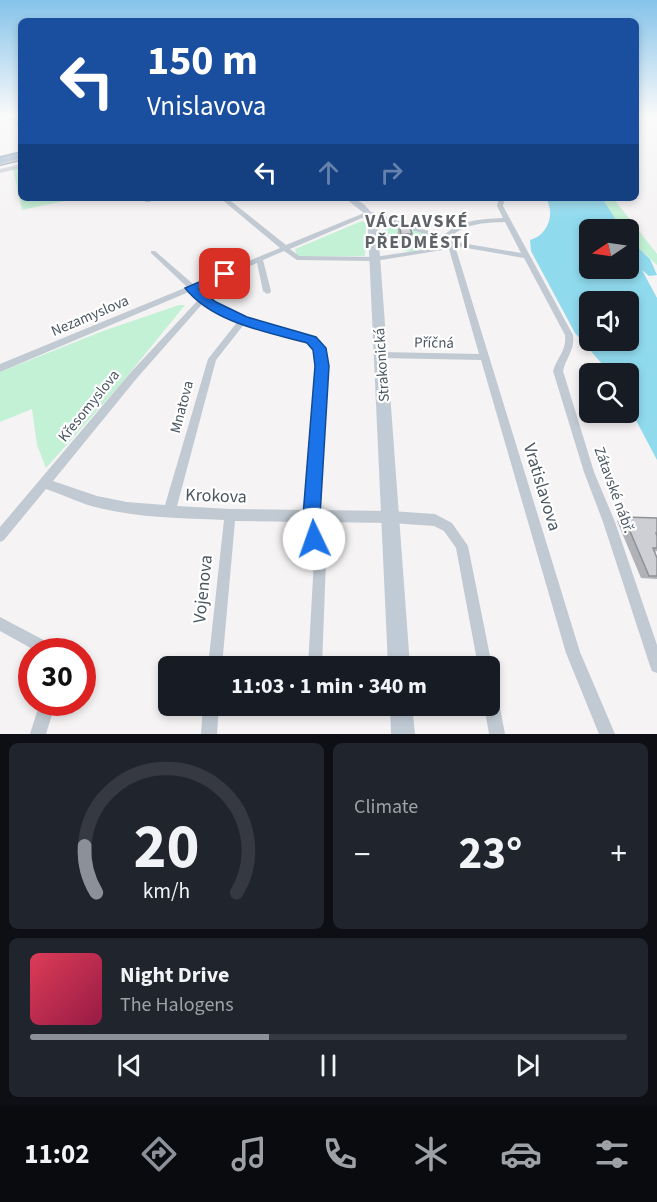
<!DOCTYPE html>
<meta charset="utf-8">
<style>
body{margin:0;font-family:"Source Sans 3",sans-serif;background:#20242c;color:#f1f3f6;height:100vh;display:flex;flex-direction:column;font-size:22px;white-space:nowrap}
*{box-sizing:border-box;margin:0}
p{font-size:20px;color:#9ea1a6}
.icon{flex:none;width:33px;height:33px;fill:none;stroke:currentColor;stroke-width:2;stroke-linecap:round;stroke-linejoin:round}
.map{position:relative;height:734px;overflow:hidden}
.details{display:flex;flex-direction:column;gap:9px;padding:9px;background:#0d0f14;flex:1}
.details>*{flex:none}
.banner{position:absolute;left:18px;top:18px;width:621px;height:183px;border-radius:9px;box-shadow:0 3px 9px #0003;background:#1a4fa0;color:#fff;overflow:hidden}
.needle{width:39px;rotate:257deg}
.tools{position:absolute;left:579px;top:219px;display:grid;gap:12px}
.tools a{display:grid;place-items:center;width:60px;height:60px;border-radius:9px;background:#171b24;box-shadow:0 3px 9px #0003;font-size:30px}
.speed{position:absolute;left:18px;top:638px;display:flex;gap:12px;font-size:30px;font-weight:700;text-align:center}
.speed>*{display:grid;place-content:center;width:78px;height:78px;border-radius:50%;background:#171b24;box-shadow:0 3px 9px #0003;line-height:1}
.speed .limit{border:9px solid #d22;background:#fff;color:#111}
.pin{position:absolute;display:grid;place-items:center;width:51px;height:51px;color:#fff;margin:-26px;border-radius:12px;box-shadow:0 3px 9px #0006}
.me{position:absolute;width:66px;margin:-33px;rotate:357deg;stroke-linejoin:round;filter:drop-shadow(0 0 4px #0008)}
.turn{display:flex;align-items:center;gap:21px;height:126px;padding:0 30px;font-size:27px}
.turn .icon{width:78px;height:78px;stroke-width:2.5}
.turn b{display:block;font-size:42px;line-height:51px}
.lanes{display:flex;align-items:center;height:57px;padding:0 30px;background:#0003;justify-content:center;gap:30px;direction:ltr}
.lanes .off{opacity:.35}
.big{font-size:45px;font-weight:700;line-height:1.1}
.details .widget{flex:1;display:flex;flex-direction:column;justify-content:center;gap:9px;min-width:0;padding:0 21px;border-radius:9px;background:#20242c}
.details .dial{align-items:center;gap:0}
.dial svg{height:156px;overflow:visible;fill:none;stroke:#363941;stroke-width:7;stroke-linecap:round;text-anchor:middle}
.dial text{fill:#f1f3f6;stroke:none}
.song{display:flex;align-items:center;gap:18px}
.cover{width:72px;height:72px;border-radius:9px;background:linear-gradient(135deg,hsl(350 70% 55%),hsl(340 70% 35%))}
.played{height:6px;border-radius:3px;background:linear-gradient(90deg,#8c9099 40%,#363941 40%)}
.keys{display:flex;justify-content:space-around;direction:ltr}
.heat{display:flex;justify-content:space-between;align-items:center;font-size:33px;direction:ltr}
.details .tiles{flex:1;display:grid;gap:9px;grid-template-columns:1fr 1fr}
.widget:last-child{grid-column:span 2}
.trip{position:absolute;left:158px;top:656px;width:342px;height:60px;border-radius:9px;background:#171b24;box-shadow:0 3px 9px #0003;font-weight:700;line-height:60px;text-align:center}
.dock{display:flex;height:96px;justify-content:space-around;align-items:center;background:#090b0e;color:#9ea1a6}
.dock .icon{width:42px;height:42px}
.dock .current{color:#8c9099}
.dock b{font-size:27px;color:#f1f3f6}
.map>svg:first-child{display:block}
.green{fill:#c3f1d5}
.water{fill:#90daee;fill-rule:evenodd}
.lines{fill:none;stroke-linecap:round;stroke-linejoin:round}
.highway-casing{stroke:#7690ad;stroke-width:4}
.street{fill:#c1cad2;fill-rule:evenodd}
.secondary{fill:#c1cbd6;fill-rule:evenodd}
.highway{fill:#8ba5c1;fill-rule:evenodd}
.rail{stroke:#b5b8bd;stroke-width:1.5}
.wall{fill:#b0b2b7}
.building{fill:#cdcfd5;stroke:#909195;stroke-width:1.5}
.route{fill:#1a73e8;stroke:#114b97;stroke-width:1.5}
.labels{text-anchor:middle;dominant-baseline:central;stroke-width:4.5;stroke-linejoin:round;paint-order:stroke}
.street-label{font-size:15px;fill:#4a5661;stroke:#fff}
.far-district-label{font-size:18px;font-weight:bold;letter-spacing:1.5px;fill:#5f6368;stroke:#fff}
.near-street-label{font-size:18px;fill:#4a5661;stroke:#fff}
</style>
<div class="map">
<svg width="657" height="734" viewBox="0 0 657 734">
<rect width="100%" height="100%" fill="#f5f3f3"/>
<g class="green">
<polygon points="21,167 21,198 78,198 22,210 13,169"/>
<polygon points="602,198 613,198 657,254 657,265 629,239 628,230 622,229"/>
<polygon points="362,221 366,223 365,256 297,257 295,249"/>
<path d="M 391,224 L 416,229 L 428,236 L 429,244 C 415,257 397,251 384,241 L 386,226 Z"/>
<polygon points="179,305 185,305 119,386 46,468 37,445 32,409 0,422 0,372 103,331"/>
</g>
<path class="water" d="M 546,198 L 602,198 L 622,229 L 590,230 L 590,268 L 628,268 L 629,239 L 650,259 L 657,275 L 649,276 L 642,270 L 657,298 L 657,460 L 629,407 L 628,374 L 610,373 L 575,333 L 531,251 L 530,240 C 549,235 555,213 546,198 ZM 590,302 L 628,302 L 628,340 L 590,340 Z"/>
<g class="lines">
<g class="highway-casing">
<polygon id="highway" points="21,153 21,159 0,164 0,158"/>
</g>
<g class="street">
<polygon points="6,116 10,116 21,126 21,130"/>
<polygon points="21,164 21,168 0,173 0,169"/>
<polygon points="150,198 158,198 149,202 145,202 145,200"/>
<path d="M 220,198 L 227,198 L 286,245 L 369,211 L 443,236 C 460,220 480,219 503,218 L 497,206 L 499,198 L 505,198 L 503,206 L 573,335 C 575,351 566,357 563,371 L 594,472 L 615,522 L 657,645 L 657,673 L 652,671 L 650,666 L 603,522 L 584,472 L 553,371 C 557,357 567,351 565,335 L 524,258 L 455,246 L 580,652 L 615,734 L 599,734 L 566,653 L 481,360 L 382,358 L 378,355 L 382,352 L 479,354 L 449,249 L 375,261 L 297,260 L 284,251 L 263,260 L 271,291 L 270,293 L 267,294 L 263,291 L 257,263 L 198,288 L 215,303 L 246,318 L 315,338 L 323,348 L 326,366 L 318,510 L 391,511 L 435,514 L 452,523 L 468,546 L 492,666 L 490,671 L 489,672 L 489,666 L 478,666 L 456,548 L 444,531 L 434,526 L 391,523 L 318,522 L 318,531 L 326,560 L 322,666 L 308,666 L 314,560 L 306,531 L 306,522 L 235,521 L 222,666 L 208,666 L 224,520 C 182,518 140,518 99,508 C 81,504 64,495 46,489 L 4,540 L 0,542 L 0,527 L 131,372 L 200,298 L 191,291 L 0,372 L 0,364 L 187,287 L 151,253 L 151,251 L 155,251 L 193,284 L 280,248 ZM 369,215 L 442,240 L 447,246 L 375,257 L 299,256 L 290,249 ZM 505,222 L 521,253 L 450,241 L 448,239 C 465,223 483,223 505,222 ZM 204,302 L 209,307 L 238,321 L 208,359 L 165,505 L 127,502 L 97,496 L 53,481 L 137,378 ZM 245,323 L 309,342 L 315,349 L 318,366 L 307,510 L 230,509 L 177,506 L 216,360 Z"/>
<polygon points="0,617 55,646 57,651 36,651 0,631"/>
<polygon points="489,680 494,682 496,687 505,734 489,734 484,705 489,705"/>
<polygon points="40,702 56,702 46,734 30,734"/>
<polygon points="203,705 219,705 217,734 201,734"/>
<polygon points="306,705 322,705 318,713 313,716 308,713 305,708"/>
</g>
<g class="secondary">
<path d="M 345,198 C 364,198 373,212 378,229 L 410,666 L 388,666 L 368,229 L 365,214 Z"/>
<polygon points="390,705 412,705 415,734 391,734"/>
</g>
<use href="#highway" class="highway"/>
<polyline class="rail" points="0,164 21,159"/>
</g>
<g class="wall">
<polygon points="399,224 412,234 410,246 399,246 397,236"/>
<polygon points="624,517 657,518 657,551 654,552 657,558 657,579 641,578 617,521"/>
</g>
<g class="building">
<polygon points="402,222 409,224 412,234 401,234 399,224"/>
<polygon points="624,517 657,518 657,533 656,533 657,536 657,548 653,548 657,558 657,576 649,576"/>
</g>
<linearGradient id="sky" x2="0" y2="1"><stop stop-color="#85c3ea"/><stop offset="0.53" stop-color="#fafafa"/><stop offset="1" stop-color="#fafafa" stop-opacity="0"/></linearGradient>
<rect width="657" height="219" fill="url(#sky)"/>
<path class="route" d="M 225,271 L 231,274 L 229,277 L 199,289 L 216,302 L 247,317 L 316,337 L 326,348 L 329,366 L 320,516 L 323,539 L 320,546 L 314,549 L 307,546 L 303,516 L 315,366 L 313,350 L 307,343 C 267,332 213,323 185,288 Z"/>
<g class="labels">
<g class="street-label">
<text transform="translate(90 316) rotate(-23)">Nezamyslova</text>
<text transform="translate(434 343) rotate(1)">Příčná</text>
<text transform="translate(382 365) rotate(-94)">Strakonická</text>
<text transform="translate(89 406) rotate(-51)">Křesomyslova</text>
<text transform="translate(182 407) rotate(-75)">Mnatova</text>
<text transform="translate(614 490) rotate(70)">Zátavské nábř.</text>
</g>
<g class="far-district-label">
<text x="417" y="221">VÁCLAVSKÉ<tspan x="417" dy="21">PŘEDMĚSTÍ</tspan></text>
</g>
<g class="near-street-label">
<text transform="translate(542 487) rotate(73)">Vratislavova</text>
<text transform="translate(216 496) rotate(2)">Krokova</text>
<text transform="translate(203 589) rotate(-84)">Vojenova</text>
</g>
</g>
</svg>
<div class="tools">
<a><svg class="needle" viewBox="-14 -14 28 28"><path d="M0-13l5 13h-10z" fill="#e53935"/><path d="M0 13l5-13h-10z" fill="#9ea1a6"/></svg></a>
<a><svg class="icon" aria-label="sound" viewBox="0 0 24 24"><path d="M4 9h4l5-4v14l-5-4H4zM17 9q2 3 0 6"/></svg></a>
<a><svg class="icon" aria-label="search" viewBox="0 0 24 24"><circle cx="10" cy="10" r="6"/><path d="M15 15l6 6"/></svg></a>
</div>
<div class="speed"><div class="limit">30</div></div>
<div class="pin" style="left:225px;top:274px;background:#d93025"><svg class="icon" aria-label="arrive" viewBox="0 0 24 24"><path d="M6 21V4h12l-3 4 3 4H6"/></svg></div>
<svg class="me" style="left:314px;top:539px" viewBox="-20 -20 40 40"><circle r="19" fill="#fff"/><path d="M0-13L10 11 0 6-10 11z" fill="#1a73e8"/></svg>
<div class="trip">11:03 · 1 min · 340 m</div>
<div class="banner">
<div class="turn"><svg class="icon" aria-label="left" viewBox="0 0 24 24"><path d="M17 20v-9H6M10 6l-5 5 5 5"/></svg><div><b>150 m</b>Vnislavova</div></div>
<div class="lanes"><svg class="icon" aria-label="left" viewBox="0 0 24 24"><path d="M17 20v-9H6M10 6l-5 5 5 5"/></svg><svg class="icon off" aria-label="ahead" viewBox="0 0 24 24"><path d="M12 20V5M6 11l6-6 6 6"/></svg><svg class="icon off" aria-label="right" viewBox="0 0 24 24"><path d="M7 20v-9h11M14 6l5 5-5 5"/></svg></div>
</div>
</div>
<section class="details">
<div class="tiles">
<div class="widget dial"><svg viewBox="0 0 100 80">
<path d="M14 69A42 42 0 1 1 86 69"/>
<path d="M14 69A42 42 0 0 1 8 45" stroke="#8c9099"/>
<text x="50" y="56" font-size="32" font-weight="700">20</text>
<text x="50" y="72" font-size="11">km/h</text>
</svg></div>
<div class="widget"><p>Climate</p>
<div class="heat"><a>−</a><b class="big">23°</b><a>+</a></div>
</div>
<div class="widget">
<div class="song"><i class="cover"></i><div><b>Night Drive</b><p>The Halogens</p></div></div>
<div class="played"></div>
<div class="keys"><svg class="icon" aria-label="previous" viewBox="0 0 24 24"><path d="M18 5L8 12l10 7zM5 5v14"/></svg><svg class="icon" aria-label="pause" viewBox="0 0 24 24"><path d="M8 5v14M16 5v14"/></svg><svg class="icon" aria-label="next" viewBox="0 0 24 24"><path d="M6 5l10 7-10 7zM19 5v14"/></svg></div>
</div>
</div>
</section>
<nav class="dock">
<b>11:02</b>
<svg class="icon current" aria-label="directions" viewBox="0 0 24 24"><path d="M12 3l9 9-9 9-9-9zM9 14v-3h6M13 9l2 2-2 2"/></svg>
<svg class="icon" aria-label="music" viewBox="0 0 24 24"><path d="M9 18V5l10-2v13"/><circle cx="6" cy="18" r="3"/><circle cx="16" cy="16" r="3"/></svg>
<svg class="icon" aria-label="phone" viewBox="0 0 24 24"><path d="M5 4h4l2 5-3 2q2 4 5 5l2-3 5 2v4C11 20 4 13 5 4z"/></svg>
<svg class="icon" aria-label="climate" viewBox="0 0 24 24"><path d="M12 3v18M4 7l16 10M4 17L20 7"/></svg>
<svg class="icon" aria-label="car" viewBox="0 0 24 24"><path d="M5 17H2v-5l4-1 3-4h7l3 4 3 1v5h-3M9 17h6M6 11h13"/><circle cx="7" cy="17" r="2"/><circle cx="17" cy="17" r="2"/></svg>
<svg class="icon" aria-label="filters" viewBox="0 0 24 24"><path d="M4 7h16M4 17h16"/><circle cx="9" cy="7" r="2"/><circle cx="15" cy="17" r="2"/></svg>
</nav>
